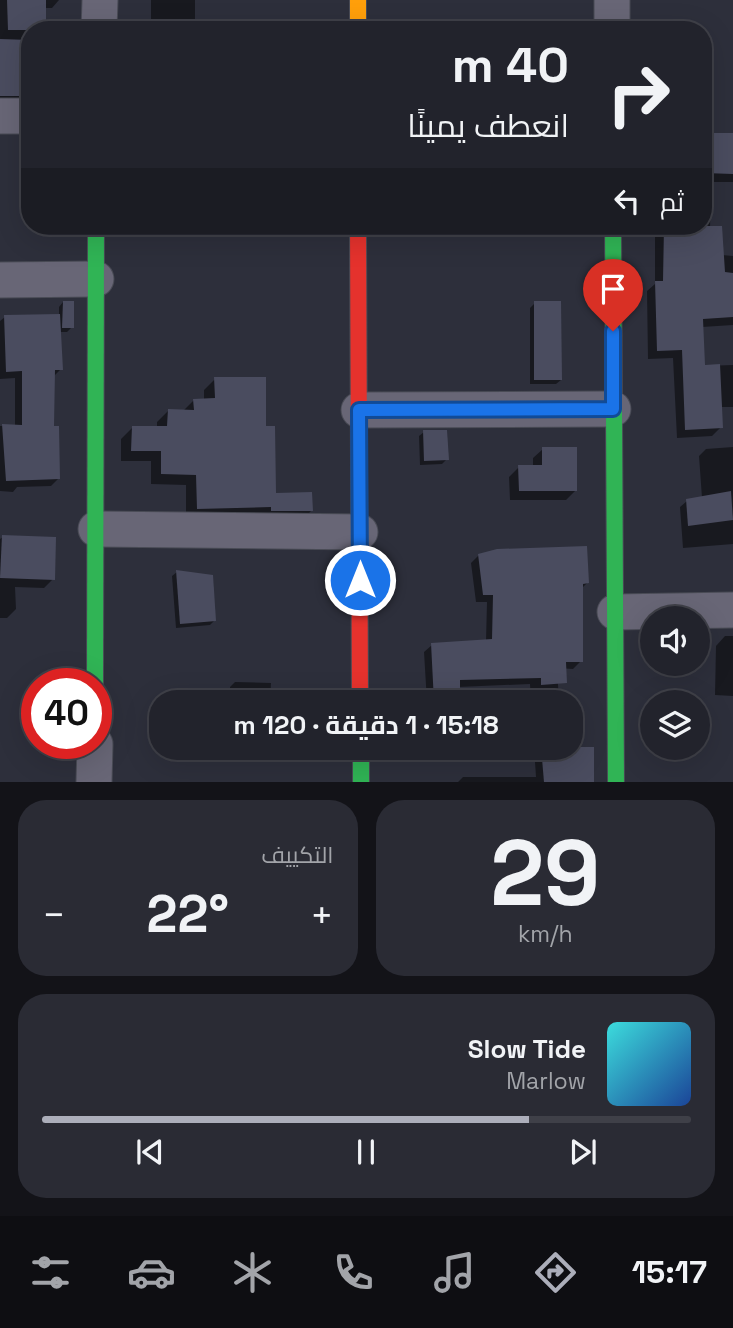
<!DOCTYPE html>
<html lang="ar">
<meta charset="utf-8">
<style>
body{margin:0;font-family:"Space Grotesk",Cairo,sans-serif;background:#2a2b34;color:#f1f3f6;direction:rtl;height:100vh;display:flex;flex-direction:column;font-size:26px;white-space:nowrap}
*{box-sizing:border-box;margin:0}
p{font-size:23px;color:#a2a4a9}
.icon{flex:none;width:38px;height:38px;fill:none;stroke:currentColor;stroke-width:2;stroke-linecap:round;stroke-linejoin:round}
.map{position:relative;height:782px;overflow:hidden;direction:ltr}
.side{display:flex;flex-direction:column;gap:18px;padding:18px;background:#131318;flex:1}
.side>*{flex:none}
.banner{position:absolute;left:21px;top:21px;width:691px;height:214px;border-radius:28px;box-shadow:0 7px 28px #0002,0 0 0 2px #3f4048;direction:rtl;background:#22232c;color:#f1f3f6;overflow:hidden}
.controls{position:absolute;left:640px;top:606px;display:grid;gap:14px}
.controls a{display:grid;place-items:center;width:70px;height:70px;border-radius:50%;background:#22232c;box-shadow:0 7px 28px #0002,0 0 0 2px #3f4048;font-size:35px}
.speed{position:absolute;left:21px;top:668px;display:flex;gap:14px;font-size:35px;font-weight:700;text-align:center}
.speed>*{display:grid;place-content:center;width:91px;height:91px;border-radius:50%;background:#22232c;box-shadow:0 7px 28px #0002,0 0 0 2px #3f4048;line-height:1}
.speed .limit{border:10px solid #d22;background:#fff;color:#111}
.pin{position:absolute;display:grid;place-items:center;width:60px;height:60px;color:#fff;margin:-72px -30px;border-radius:50% 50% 50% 0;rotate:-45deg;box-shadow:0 0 7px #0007}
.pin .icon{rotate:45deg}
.me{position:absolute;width:77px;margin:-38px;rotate:0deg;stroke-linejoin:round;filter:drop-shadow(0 0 5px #0008)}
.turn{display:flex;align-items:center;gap:24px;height:147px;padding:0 28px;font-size:32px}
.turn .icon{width:91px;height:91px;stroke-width:2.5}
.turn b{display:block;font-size:49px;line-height:60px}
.then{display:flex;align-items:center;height:66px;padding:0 28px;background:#0003;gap:14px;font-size:26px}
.big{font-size:52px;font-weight:700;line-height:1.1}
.side .card{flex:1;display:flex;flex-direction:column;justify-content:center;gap:10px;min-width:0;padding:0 24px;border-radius:28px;background:#2a2b34}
.side .dial{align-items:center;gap:0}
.dial b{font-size:91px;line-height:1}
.song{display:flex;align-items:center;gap:21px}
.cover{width:84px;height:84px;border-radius:10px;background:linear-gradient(135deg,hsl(180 70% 55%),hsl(220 70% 35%))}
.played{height:7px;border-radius:4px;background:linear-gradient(90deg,#acaeba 75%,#3f4048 75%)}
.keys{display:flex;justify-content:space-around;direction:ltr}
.heat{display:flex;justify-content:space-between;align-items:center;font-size:38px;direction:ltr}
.side .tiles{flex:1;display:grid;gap:18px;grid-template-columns:1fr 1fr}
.card:last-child{grid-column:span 2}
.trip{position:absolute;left:149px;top:690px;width:434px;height:70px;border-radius:28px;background:#22232c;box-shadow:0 7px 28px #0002,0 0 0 2px #3f4048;font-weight:700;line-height:70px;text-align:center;direction:rtl}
.menu{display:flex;height:112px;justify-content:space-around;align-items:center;background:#0e0e12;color:#a2a4a9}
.menu .icon{width:49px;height:49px}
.menu .on{color:#acaeba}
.menu b{font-size:32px;color:#f1f3f6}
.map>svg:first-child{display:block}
.shadow{fill:#0007}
.building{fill:#4a4c5f}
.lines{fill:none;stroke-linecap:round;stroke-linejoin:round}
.street-casing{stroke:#494b55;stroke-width:37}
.fast-casing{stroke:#494b55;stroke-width:18}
.slow-casing{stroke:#494b55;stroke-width:18}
.jam-casing{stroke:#494b55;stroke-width:18}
.street{stroke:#686676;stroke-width:35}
.fast{stroke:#30b455;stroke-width:16}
.slow{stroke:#ff9f0a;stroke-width:16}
.jam{stroke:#e5322d;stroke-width:16}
.route-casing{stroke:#114b97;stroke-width:18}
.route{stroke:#1a73e8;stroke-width:12}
</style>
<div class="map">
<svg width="733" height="782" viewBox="0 0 733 782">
<rect width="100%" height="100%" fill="#2d2f3b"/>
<g class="shadow">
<polygon points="0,0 59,0 52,8 44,8 30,30 30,103 0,103"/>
<rect x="151" y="0" width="44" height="30"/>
<polygon points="481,28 516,28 516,30 479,30"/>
<polygon points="704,39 707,134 733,135 733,182 711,182 710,229 722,255 733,256 733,325 702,327 703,366 733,365 733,407 720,407 721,427 712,436 677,438 673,358 648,359 647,291 655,284 655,233 644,233 644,226 704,226"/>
<polygon points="63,302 72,327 67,332 60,332 61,369 53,377 52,428 59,478 51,486 17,487 13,492 0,491 0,426 15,426 15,378 0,379 0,321 5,317 59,316 59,307"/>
<polygon points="535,303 561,380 556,384 530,384 530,308"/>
<polygon points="215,379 264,428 274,495 311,511 300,522 186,519 186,485 151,484 151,461 121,461 121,439 132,428 157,428 157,422 168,411 183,411 194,400 204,400 204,390"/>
<polygon points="424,432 447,459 442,464 420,465 419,436"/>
<polygon points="733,447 733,544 683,548 680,507 687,501 702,498 699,456 706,449"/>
<polygon points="543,449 576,490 566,500 510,500 509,477 519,467 533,467 533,458"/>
<polygon points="3,537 53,579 44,588 15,587 16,609 7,618 0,618 0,539"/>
<polygon points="479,555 587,583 582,588 581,661 573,669 557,668 559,702 531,702 530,684 458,687 458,702 427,702 424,652 432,645 486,641 487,602 476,602 471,563"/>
<polygon points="177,572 214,621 210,625 176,628 172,576"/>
<polygon points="725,636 733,636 733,696 715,695 716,646"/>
<polygon points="235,682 271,683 270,702 230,702 230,687"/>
<polygon points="534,747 570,747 586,771 585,782 458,782 463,777 536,777"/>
</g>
<g class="building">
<polygon points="7,0 46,0 46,30 8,30"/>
<polygon points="0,39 30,40 30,96 0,96"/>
<polygon points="704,133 733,133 733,174 704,173"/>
<polygon points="664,226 722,226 725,272 733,273 733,317 703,319 705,365 720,364 723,428 685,430 682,350 657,351 655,281 663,281"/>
<polygon points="63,301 74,301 74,328 62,328"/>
<polygon points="534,301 561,301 562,380 534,380"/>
<polygon points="60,314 63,370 55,370 54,426 59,426 60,479 6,481 2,424 22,425 22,371 6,372 4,315"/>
<polygon points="214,377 266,377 266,426 275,426 276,493 312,492 313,511 271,511 271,507 197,509 196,475 161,474 161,451 131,451 132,426 167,426 168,409 194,410 193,399 215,398"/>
<polygon points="423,430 447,430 449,460 424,461"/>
<polygon points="542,447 577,447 577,491 519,491 518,465 542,465"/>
<polygon points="731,491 733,520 688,526 686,499"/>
<polygon points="2,535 56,537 55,580 0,578"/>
<polygon points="587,546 589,583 583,584 583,662 566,662 567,683 541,685 541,678 460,680 460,702 434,702 431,643 492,639 493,595 483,595 478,554 497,549"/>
<polygon points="176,570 213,575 216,621 180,624"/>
<polygon points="541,747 594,747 594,782 544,782"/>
</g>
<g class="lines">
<g class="street-casing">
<g id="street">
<polyline points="612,0 612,30"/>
<polyline points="99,30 100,0"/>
<polyline points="0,116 30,116"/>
<polyline points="0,280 96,279"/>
<polyline points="359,410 613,409"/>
<polyline points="96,529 360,532"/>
<polyline points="615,612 733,610"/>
<polyline points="94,782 95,744"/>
</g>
</g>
<g class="fast-casing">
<g id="fast">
<polyline points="613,226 616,782"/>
<polyline points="95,684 96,226"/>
<polyline points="361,747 361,782"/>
</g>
</g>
<g class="slow-casing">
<polyline id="slow" points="358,0 358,30"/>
</g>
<g class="jam-casing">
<polyline id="jam" points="358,226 360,702"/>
</g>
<use href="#street" class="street"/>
<use href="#fast" class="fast"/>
<use href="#slow" class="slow"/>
<use href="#jam" class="jam"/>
</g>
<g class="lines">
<g class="route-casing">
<polyline id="route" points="360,580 359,410 613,409 613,331"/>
</g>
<use href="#route" class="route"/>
</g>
</svg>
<div class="controls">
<a><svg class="icon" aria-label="sound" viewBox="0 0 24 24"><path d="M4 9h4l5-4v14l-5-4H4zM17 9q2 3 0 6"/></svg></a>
<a><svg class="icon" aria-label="layers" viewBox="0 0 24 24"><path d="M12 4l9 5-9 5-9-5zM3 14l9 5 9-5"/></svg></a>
</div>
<div class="speed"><div class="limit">40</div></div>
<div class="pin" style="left:613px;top:331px;background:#d93025"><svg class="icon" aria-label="arrive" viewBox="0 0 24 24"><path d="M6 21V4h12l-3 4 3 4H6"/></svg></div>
<svg class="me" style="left:360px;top:580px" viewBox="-20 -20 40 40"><circle r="17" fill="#1a73e8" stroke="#fff" stroke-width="3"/><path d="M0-11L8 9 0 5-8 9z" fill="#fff"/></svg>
<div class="trip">15:18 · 1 دقيقة · 120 m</div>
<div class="banner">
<div class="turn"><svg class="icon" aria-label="right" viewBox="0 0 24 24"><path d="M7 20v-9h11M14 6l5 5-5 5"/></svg><div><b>40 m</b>انعطف يمينًا</div></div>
<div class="then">ثم<svg class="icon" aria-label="left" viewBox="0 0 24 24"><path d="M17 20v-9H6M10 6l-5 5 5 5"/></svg></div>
</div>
</div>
<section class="side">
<div class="tiles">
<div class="card dial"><b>29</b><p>km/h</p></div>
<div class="card"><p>التكييف</p>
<div class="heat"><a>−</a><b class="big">22°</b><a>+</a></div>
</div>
<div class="card">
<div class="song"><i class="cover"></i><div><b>Slow Tide</b><p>Marlow</p></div></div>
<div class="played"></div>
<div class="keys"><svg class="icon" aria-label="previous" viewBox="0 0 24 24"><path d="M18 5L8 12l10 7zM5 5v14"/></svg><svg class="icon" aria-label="pause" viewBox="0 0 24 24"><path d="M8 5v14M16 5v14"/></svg><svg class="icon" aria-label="next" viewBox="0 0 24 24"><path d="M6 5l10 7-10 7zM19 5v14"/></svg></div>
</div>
</div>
</section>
<nav class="menu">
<b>15:17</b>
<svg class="icon on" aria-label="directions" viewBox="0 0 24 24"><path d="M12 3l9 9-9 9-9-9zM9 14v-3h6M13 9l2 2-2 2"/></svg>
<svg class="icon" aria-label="music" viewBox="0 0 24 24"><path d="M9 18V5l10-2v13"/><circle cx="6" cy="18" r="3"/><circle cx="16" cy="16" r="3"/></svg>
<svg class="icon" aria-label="phone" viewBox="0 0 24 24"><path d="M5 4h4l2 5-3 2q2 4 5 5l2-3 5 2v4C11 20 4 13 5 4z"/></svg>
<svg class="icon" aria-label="climate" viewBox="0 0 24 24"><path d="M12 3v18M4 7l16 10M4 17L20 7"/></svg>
<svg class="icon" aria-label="car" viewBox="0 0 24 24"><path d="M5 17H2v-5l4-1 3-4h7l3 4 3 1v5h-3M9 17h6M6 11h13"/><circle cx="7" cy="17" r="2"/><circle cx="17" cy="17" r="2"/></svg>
<svg class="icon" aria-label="filters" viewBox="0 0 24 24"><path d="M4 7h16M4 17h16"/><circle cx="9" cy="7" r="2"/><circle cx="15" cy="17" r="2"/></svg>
</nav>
